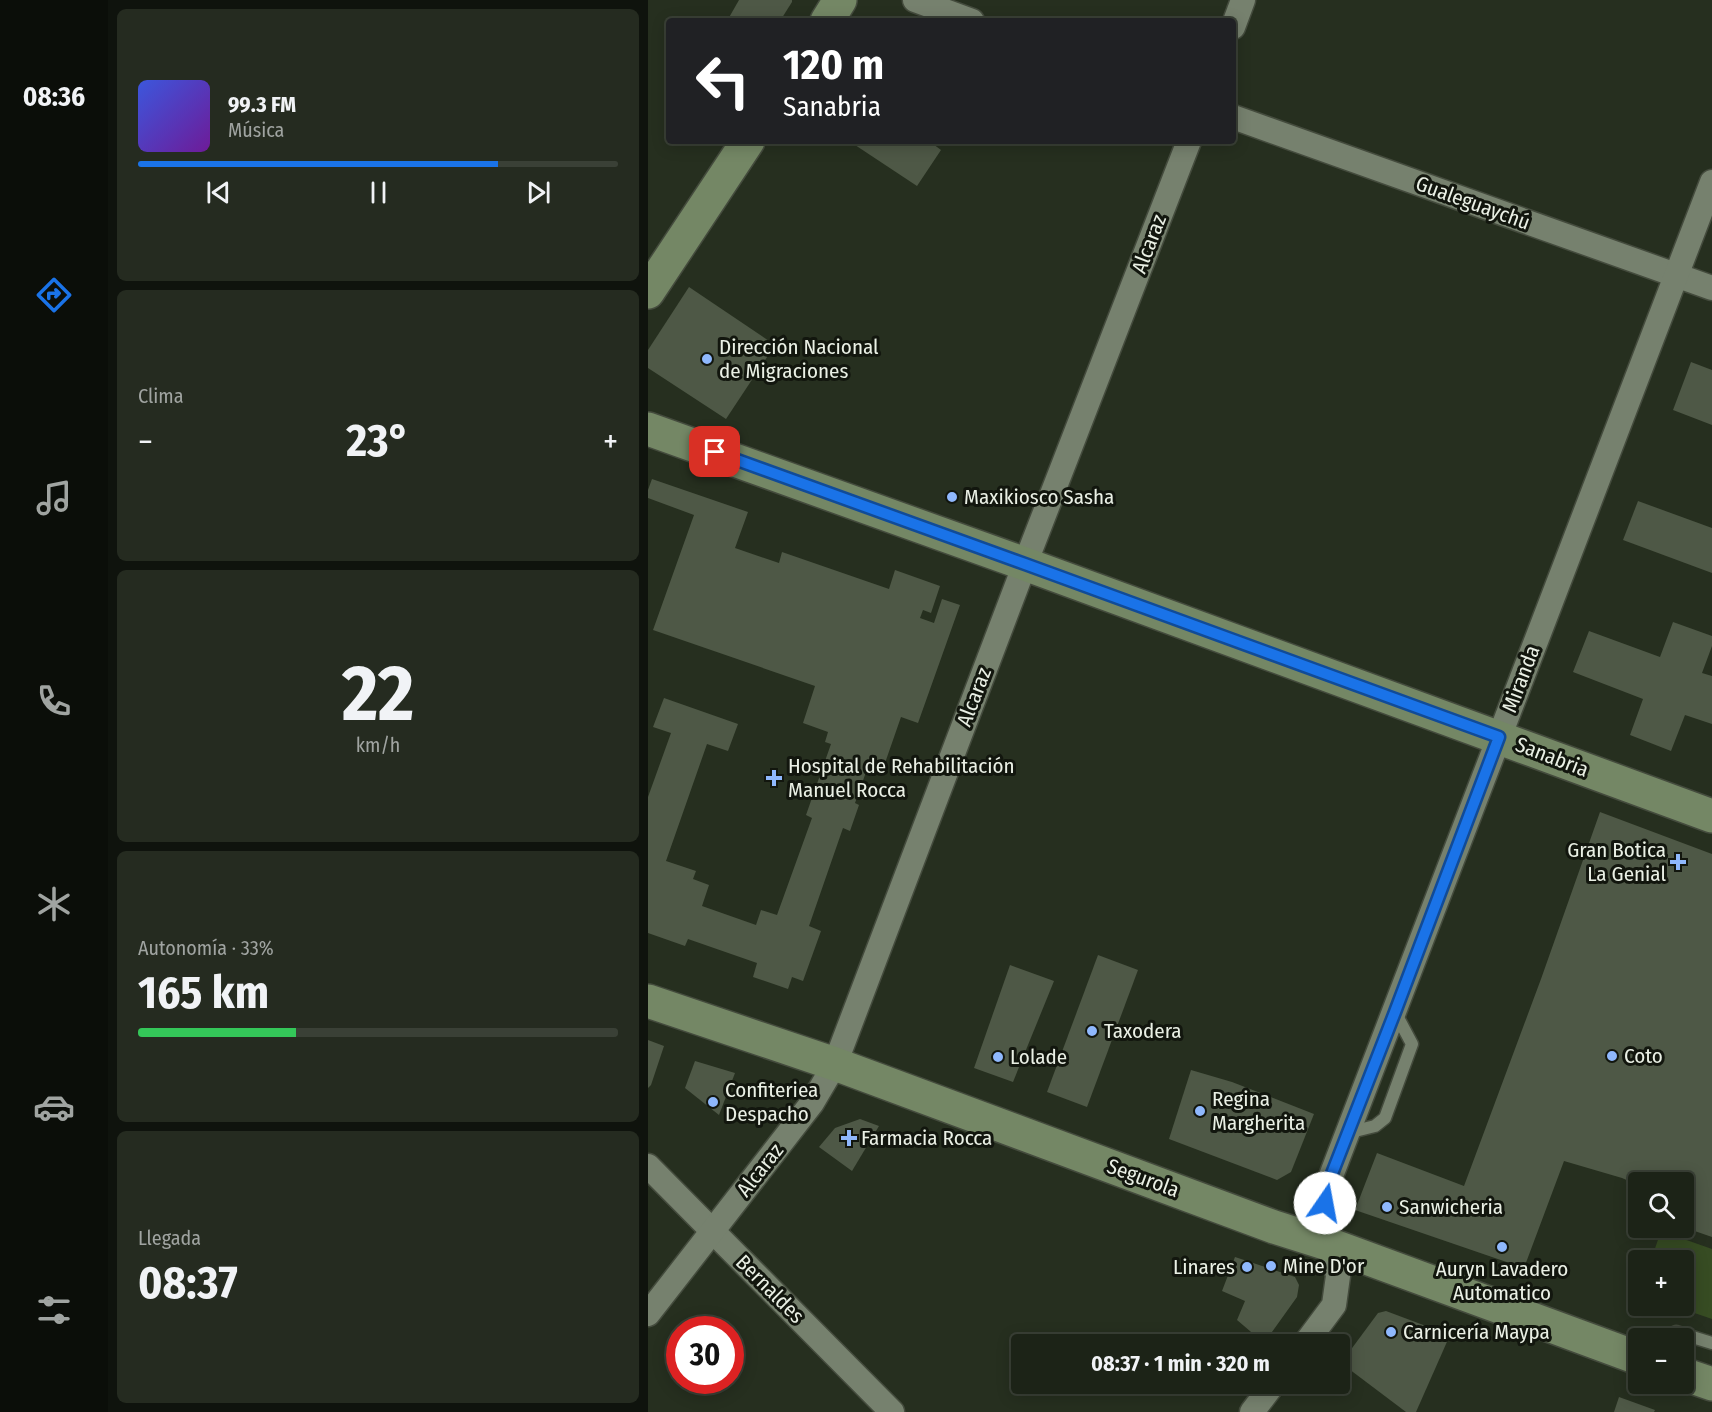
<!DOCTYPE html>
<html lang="es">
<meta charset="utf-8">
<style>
body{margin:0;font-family:"Fira Sans Condensed",sans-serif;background:#252b20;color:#f1f3f6;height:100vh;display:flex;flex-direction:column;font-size:22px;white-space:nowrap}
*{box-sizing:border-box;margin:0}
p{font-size:20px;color:#a0a4a1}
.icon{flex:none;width:33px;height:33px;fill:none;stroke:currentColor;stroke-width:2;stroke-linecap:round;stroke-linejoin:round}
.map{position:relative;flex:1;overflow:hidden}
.details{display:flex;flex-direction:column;gap:9px;padding:9px;background:#0f130d;width:540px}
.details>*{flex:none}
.banner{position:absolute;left:18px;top:18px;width:570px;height:126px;border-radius:6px;box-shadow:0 3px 15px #0003,0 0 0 2px #3a4036;background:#202124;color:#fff;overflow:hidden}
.fabs{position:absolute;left:980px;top:1172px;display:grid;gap:12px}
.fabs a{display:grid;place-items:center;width:66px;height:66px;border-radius:6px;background:#1c2317;box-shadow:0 3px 15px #0003,0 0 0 2px #3a4036;font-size:30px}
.speed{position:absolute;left:18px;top:1316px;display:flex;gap:12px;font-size:30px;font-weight:700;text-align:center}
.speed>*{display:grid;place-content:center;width:78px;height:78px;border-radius:50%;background:#1c2317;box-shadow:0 3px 15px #0003,0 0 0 2px #3a4036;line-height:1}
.speed .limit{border:9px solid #d22;background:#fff;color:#111}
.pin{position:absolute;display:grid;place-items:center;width:51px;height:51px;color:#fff;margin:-26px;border-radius:12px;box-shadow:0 3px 9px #0006}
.me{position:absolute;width:66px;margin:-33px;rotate:12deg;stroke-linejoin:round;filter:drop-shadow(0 0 4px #0008)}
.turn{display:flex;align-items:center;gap:21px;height:126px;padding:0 18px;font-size:27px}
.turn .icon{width:78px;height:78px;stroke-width:2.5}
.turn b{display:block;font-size:42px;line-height:51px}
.big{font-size:45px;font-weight:700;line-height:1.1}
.details .card{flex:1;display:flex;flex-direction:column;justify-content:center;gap:9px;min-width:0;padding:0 21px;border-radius:9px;background:#252b20}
.details .dial{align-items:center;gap:0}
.dial b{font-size:78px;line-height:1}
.song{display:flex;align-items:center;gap:18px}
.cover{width:72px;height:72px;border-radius:9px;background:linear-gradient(135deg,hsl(230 70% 55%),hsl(280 70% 35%))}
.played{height:6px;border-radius:3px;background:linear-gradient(90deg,#1a73e8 75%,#3a4036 75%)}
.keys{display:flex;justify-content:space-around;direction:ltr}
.heat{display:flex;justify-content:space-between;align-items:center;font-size:33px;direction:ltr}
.charge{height:9px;border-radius:4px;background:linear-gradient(90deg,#34c759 33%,#3a4036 0)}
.trip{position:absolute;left:363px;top:1334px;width:339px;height:60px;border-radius:6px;background:#1c2317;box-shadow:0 3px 15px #0003,0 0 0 2px #3a4036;font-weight:700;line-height:60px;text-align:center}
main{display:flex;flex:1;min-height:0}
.dock{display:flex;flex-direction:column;width:108px;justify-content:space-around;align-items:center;background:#0b0e09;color:#a0a4a1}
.dock .icon{width:42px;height:42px}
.dock .on{color:#1a73e8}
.dock b{font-size:27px;color:#f1f3f6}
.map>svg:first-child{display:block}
.green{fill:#374c23}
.building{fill:#4e5846}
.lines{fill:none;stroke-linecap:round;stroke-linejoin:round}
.lane-casing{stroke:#444b3d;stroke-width:15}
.street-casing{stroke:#444b3d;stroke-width:27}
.secondary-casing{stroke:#444b3d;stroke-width:36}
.lane{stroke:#76816e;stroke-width:12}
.street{stroke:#76816e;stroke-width:24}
.secondary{stroke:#748765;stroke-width:33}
.route-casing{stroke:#114b97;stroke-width:15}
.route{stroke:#1a73e8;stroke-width:10}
.poi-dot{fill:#8fb8fd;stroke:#12160e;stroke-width:2}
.labels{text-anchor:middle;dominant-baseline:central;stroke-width:6;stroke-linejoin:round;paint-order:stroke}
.street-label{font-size:21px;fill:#eaf0e5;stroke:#12160e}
.poi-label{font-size:21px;fill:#eaf0e5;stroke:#12160e;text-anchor:start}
</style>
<main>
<nav class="dock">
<b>08:36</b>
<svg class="icon on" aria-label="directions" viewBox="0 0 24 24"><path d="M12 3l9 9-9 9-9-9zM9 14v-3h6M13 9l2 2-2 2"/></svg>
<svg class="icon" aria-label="music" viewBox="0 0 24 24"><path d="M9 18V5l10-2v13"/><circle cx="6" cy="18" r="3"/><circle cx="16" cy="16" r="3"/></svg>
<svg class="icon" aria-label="phone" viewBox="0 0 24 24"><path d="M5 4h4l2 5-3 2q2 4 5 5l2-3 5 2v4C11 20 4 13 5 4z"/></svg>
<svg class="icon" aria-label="climate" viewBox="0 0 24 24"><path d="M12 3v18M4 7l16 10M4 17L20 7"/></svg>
<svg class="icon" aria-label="car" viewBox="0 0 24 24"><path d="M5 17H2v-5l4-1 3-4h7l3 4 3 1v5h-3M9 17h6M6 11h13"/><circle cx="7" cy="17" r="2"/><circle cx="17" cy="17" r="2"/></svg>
<svg class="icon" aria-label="filters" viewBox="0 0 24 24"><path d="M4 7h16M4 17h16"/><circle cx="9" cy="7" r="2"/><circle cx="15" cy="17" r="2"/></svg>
</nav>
<section class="details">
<div class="card">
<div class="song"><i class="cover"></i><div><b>99.3 FM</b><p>Música</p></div></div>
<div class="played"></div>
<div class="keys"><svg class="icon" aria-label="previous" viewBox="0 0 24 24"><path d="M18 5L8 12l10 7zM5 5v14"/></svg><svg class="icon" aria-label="pause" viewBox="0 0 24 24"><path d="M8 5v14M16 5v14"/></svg><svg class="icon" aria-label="next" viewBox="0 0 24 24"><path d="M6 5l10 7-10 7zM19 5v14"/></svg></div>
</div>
<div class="card"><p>Clima</p>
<div class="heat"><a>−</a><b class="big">23°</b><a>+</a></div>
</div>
<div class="card dial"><b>22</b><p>km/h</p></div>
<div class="card"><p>Autonomía · 33%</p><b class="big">165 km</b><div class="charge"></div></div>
<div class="card"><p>Llegada</p><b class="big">08:37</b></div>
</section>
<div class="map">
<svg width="1064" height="1412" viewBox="0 0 1064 1412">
<rect width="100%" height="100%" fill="#262f1f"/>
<polygon class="green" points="1013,1231 1064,1249 1064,1319 1023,1305 1035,1305 1035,1260 1003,1260"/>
<g class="building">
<polygon points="91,0 144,0 144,2 132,21 79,21"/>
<polygon points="201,141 281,141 293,150 269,186"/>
<polygon points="41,287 127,345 78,419 0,368 0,350"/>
<polygon points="1043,362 1064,370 1064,425 1025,410"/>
<polygon points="4,479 100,512 87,548 131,563 134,552 241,589 247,570 292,586 283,613 275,610 272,618 286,623 294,599 312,605 270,723 253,717 237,763 223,758 207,803 211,805 202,831 195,828 161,926 173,931 155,981 144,977 140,989 105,977 109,963 40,939 37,946 0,933 0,797 23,733 5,727 16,698 90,724 80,751 59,744 18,861 48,871 45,879 61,885 54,906 108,925 113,910 129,915 164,818 158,815 183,744 177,742 180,732 155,723 167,686 5,630 46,515 0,498 0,490"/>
<polygon points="990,501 1064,528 1064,573 975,540"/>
<polygon points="1025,622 1064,636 1064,646 1054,673 1064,676 1064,724 1037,715 1023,751 982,735 995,699 925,672 941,631 1012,657"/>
<polygon points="952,812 1064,854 1064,1237 1035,1227 1035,1182 990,1182 990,1185 974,1178 916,1161 876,1268 707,1210 729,1153 816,1186 893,979"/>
<polygon points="450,955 490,970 439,1107 399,1092"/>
<polygon points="362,965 406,981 365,1082 326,1068"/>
<polygon points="0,1040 16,1046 3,1085 0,1088"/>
<polygon points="47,1061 87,1073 71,1115 37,1088"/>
<polygon points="543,1070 584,1082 666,1114 643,1172 629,1180 521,1139"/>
<polygon points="212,1119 231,1126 204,1171 171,1147 187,1128"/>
<polygon points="587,1257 647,1277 651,1285 649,1297 616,1343 589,1320 597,1301 574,1291"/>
<polygon points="738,1311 802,1335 768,1412 758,1412 693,1363 730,1313"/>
<polygon points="971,1397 1007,1410 1006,1412 966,1412"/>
</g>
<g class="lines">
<g class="lane-casing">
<g id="lane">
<polyline points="699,1133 727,1126 737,1118 764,1044 747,1012"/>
<polyline points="1015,1338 1028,1332 1064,1343"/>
</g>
</g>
<g class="street-casing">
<g id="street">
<polyline points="267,0 324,21"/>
<polyline points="585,27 595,0"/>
<polyline points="585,117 1064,288"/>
<polyline points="0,1166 244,1412"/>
<polyline points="0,1314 164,1103 187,1064 377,564 541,141"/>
<polyline points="657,1344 686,1305 690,1276 677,1217 678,1189 1064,182"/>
<polyline points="604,1412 626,1383"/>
</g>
</g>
<g class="secondary-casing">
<g id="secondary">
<polyline points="179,21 192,0"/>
<polyline points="0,292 100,141"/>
<polyline points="0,429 377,564 1064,816"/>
<polyline points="0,1001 187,1064 626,1227 683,1245 990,1358"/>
<polyline points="1035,1374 1064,1384"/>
</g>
</g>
<use href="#lane" class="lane"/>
<use href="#street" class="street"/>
<use href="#secondary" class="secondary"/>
</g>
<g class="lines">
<g class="route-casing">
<polyline id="route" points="67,452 377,564 851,737 747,1012 678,1189 677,1203"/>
</g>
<use href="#route" class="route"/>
</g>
<g class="poi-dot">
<circle cx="59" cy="359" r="6"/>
<circle cx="304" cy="497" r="6"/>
<path d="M123 769h6v6h6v6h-6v6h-6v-6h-6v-6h6z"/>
<path d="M1027 853h6v6h6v6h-6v6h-6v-6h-6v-6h6z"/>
<circle cx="444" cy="1031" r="6"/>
<circle cx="964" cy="1056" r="6"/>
<circle cx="350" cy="1057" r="6"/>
<circle cx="65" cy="1102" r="6"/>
<circle cx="552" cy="1111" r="6"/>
<path d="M198 1129h6v6h6v6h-6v6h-6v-6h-6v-6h6z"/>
<circle cx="739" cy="1207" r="6"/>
<circle cx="854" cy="1247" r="6"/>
<circle cx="623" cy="1266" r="6"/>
<circle cx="599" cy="1267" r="6"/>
<circle cx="743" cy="1332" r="6"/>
</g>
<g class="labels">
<g class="street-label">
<text transform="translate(825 203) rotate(20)">Gualeguaychú</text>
<text transform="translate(501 244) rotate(-69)">Alcaraz</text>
<text transform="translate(873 679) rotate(-69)">Miranda</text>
<text transform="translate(326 697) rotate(-69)">Alcaraz</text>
<text transform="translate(904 757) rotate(21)">Sanabria</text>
<text transform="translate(112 1170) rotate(-52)">Alcaraz</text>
<text transform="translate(495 1178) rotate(20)">Segurola</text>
<text transform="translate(122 1289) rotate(45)">Bernaldes</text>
</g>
<g class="poi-label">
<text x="71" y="347">Dirección Nacional<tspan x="71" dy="24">de Migraciones</tspan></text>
<text x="316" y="497">Maxikiosco Sasha</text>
<text x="140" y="766">Hospital de Rehabilitación<tspan x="140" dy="24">Manuel Rocca</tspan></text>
<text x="1018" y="850" text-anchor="end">Gran Botica<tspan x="1018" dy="24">La Genial</tspan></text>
<text x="456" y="1031">Taxodera</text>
<text x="976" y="1056">Coto</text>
<text x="362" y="1057">Lolade</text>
<text x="77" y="1090">Confiteriea<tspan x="77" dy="24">Despacho</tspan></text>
<text x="564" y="1099">Regina<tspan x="564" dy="24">Margherita</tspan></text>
<text x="213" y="1138">Farmacia Rocca</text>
<text x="751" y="1207">Sanwicheria</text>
<text x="635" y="1266">Mine D'or</text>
<text x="587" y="1267" text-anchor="end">Linares</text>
<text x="854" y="1269" text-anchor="middle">Auryn Lavadero<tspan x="854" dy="24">Automatico</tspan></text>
<text x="755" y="1332">Carnicería Maypa</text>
</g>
</g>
</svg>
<div class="fabs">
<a><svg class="icon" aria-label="search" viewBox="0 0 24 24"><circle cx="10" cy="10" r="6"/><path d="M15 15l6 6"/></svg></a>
<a>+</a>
<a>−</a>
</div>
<div class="speed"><div class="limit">30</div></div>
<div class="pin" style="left:67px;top:452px;background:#d93025"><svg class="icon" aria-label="arrive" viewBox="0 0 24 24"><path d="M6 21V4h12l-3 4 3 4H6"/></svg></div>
<svg class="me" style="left:677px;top:1203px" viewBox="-20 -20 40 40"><circle r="19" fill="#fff"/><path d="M0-13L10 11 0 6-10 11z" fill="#1a73e8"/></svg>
<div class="trip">08:37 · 1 min · 320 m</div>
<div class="banner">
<div class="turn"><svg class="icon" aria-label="left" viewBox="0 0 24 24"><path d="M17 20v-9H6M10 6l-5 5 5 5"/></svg><div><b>120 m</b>Sanabria</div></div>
</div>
</div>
</main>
